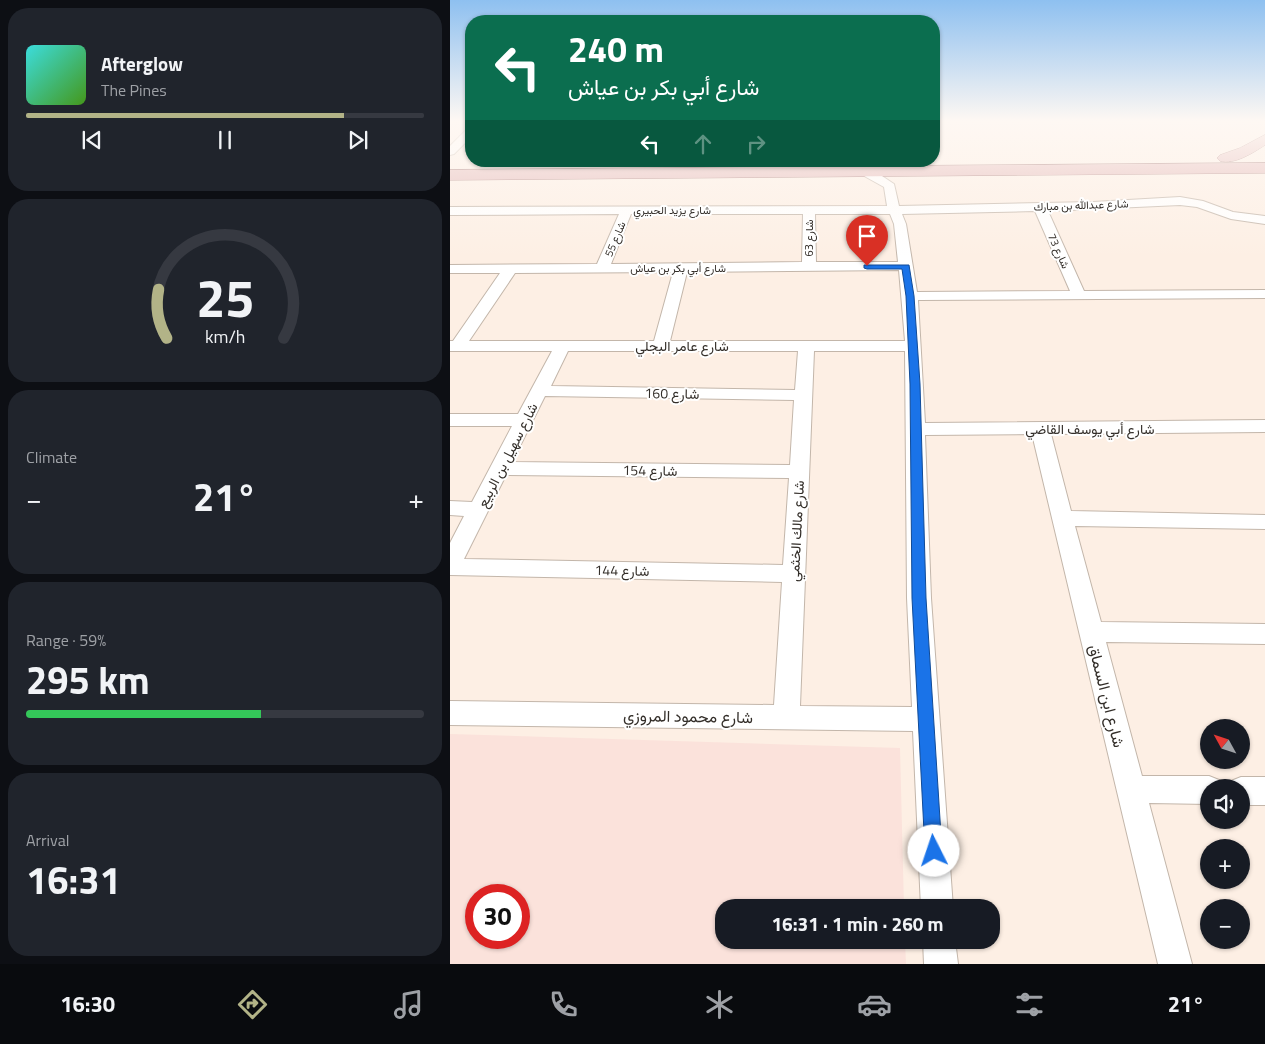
<!DOCTYPE html>
<meta charset="utf-8">
<style>
body{margin:0;font-family:"Titillium Web",Vazirmatn,sans-serif;background:#20242c;color:#f1f3f6;height:100vh;display:flex;flex-direction:column;font-size:19px;white-space:nowrap}
*{box-sizing:border-box;margin:0}
p{font-size:16px;color:#9ea1a6}
.icon{flex:none;width:28px;height:28px;fill:none;stroke:currentColor;stroke-width:2;stroke-linecap:round;stroke-linejoin:round}
.map{position:relative;flex:1;overflow:hidden}
.details{display:flex;flex-direction:column;gap:8px;padding:8px;background:#0d0f14;width:450px}
.details>*{flex:none}
.guide{position:absolute;left:15px;top:15px;width:475px;height:152px;border-radius:20px;box-shadow:0 1px 4px #0004;background:#0b6e4f;color:#fff;overflow:hidden}
.needle{width:32px;rotate:310deg}
.fabs{position:absolute;left:750px;top:719px;display:grid;gap:10px}
.fabs a{display:grid;place-items:center;width:50px;height:50px;border-radius:50%;background:#171b24;box-shadow:0 1px 4px #0004;font-size:25px}
.speed{position:absolute;left:15px;top:884px;display:flex;gap:10px;font-size:25px;font-weight:700;text-align:center}
.speed>*{display:grid;place-content:center;width:65px;height:65px;border-radius:50%;background:#171b24;box-shadow:0 1px 4px #0004;line-height:1}
.speed .limit{border:8px solid #d22;background:#fff;color:#111}
.pin{position:absolute;display:grid;place-items:center;width:42px;height:42px;color:#fff;margin:-51px -21px;border-radius:50% 50% 50% 0;rotate:-45deg;box-shadow:0 0 5px #0007}
.pin .icon{rotate:45deg}
.me{position:absolute;width:55px;margin:-28px;rotate:356deg;stroke-linejoin:round;filter:drop-shadow(0 0 4px #0008)}
.turn{display:flex;align-items:center;gap:18px;height:105px;padding:0 20px;font-size:22px}
.turn .icon{width:65px;height:65px;stroke-width:2.5}
.turn b{display:block;font-size:35px;line-height:42px}
.lanes{display:flex;align-items:center;height:48px;padding:0 20px;background:#0003;justify-content:center;gap:25px;direction:ltr}
.lanes .off{opacity:.35}
.big{font-size:38px;font-weight:700;line-height:1.1}
.details .tile{flex:1;display:flex;flex-direction:column;justify-content:center;gap:8px;min-width:0;padding:0 18px;border-radius:20px;background:#20242c}
.details .dial{align-items:center;gap:0}
.dial svg{height:130px;overflow:visible;fill:none;stroke:#363941;stroke-width:7;stroke-linecap:round;text-anchor:middle}
.dial text{fill:#f1f3f6;stroke:none}
.song{display:flex;align-items:center;gap:15px}
.cover{width:60px;height:60px;border-radius:8px;background:linear-gradient(135deg,hsl(180 70% 55%),hsl(100 70% 35%))}
.played{height:5px;border-radius:2px;background:linear-gradient(90deg,#b2b387 80%,#363941 80%)}
.keys{display:flex;justify-content:space-around;direction:ltr}
.heat{display:flex;justify-content:space-between;align-items:center;font-size:28px;direction:ltr}
.charge{height:8px;border-radius:4px;background:linear-gradient(90deg,#34c759 59%,#363941 0)}
.trip{position:absolute;left:265px;top:899px;width:285px;height:50px;border-radius:20px;background:#171b24;box-shadow:0 1px 4px #0004;font-weight:700;line-height:50px;text-align:center}
.tab-bar{display:flex;height:80px;justify-content:space-around;align-items:center;background:#090b0e;color:#9ea1a6}
.tab-bar .icon{width:35px;height:35px}
.tab-bar .active{color:#b2b387}
.tab-bar b{font-size:22px;color:#f1f3f6}
main{display:flex;flex:1;min-height:0}
.map>svg:first-child{display:block}
.education{fill:#fbe2db;fill-rule:evenodd}
.lines{fill:none;stroke-linecap:round;stroke-linejoin:round}
.street-casing{stroke:#c3b6aa;stroke-width:2}
.primary-casing{stroke:#996765;stroke-width:1}
.street{fill:#fff;fill-rule:evenodd}
.primary{fill:#e3b6b6;fill-rule:evenodd}
.route{fill:#1a73e8;stroke:#114b97}
.labels{text-anchor:middle;dominant-baseline:central;stroke-width:4;stroke-linejoin:round;paint-order:stroke}
.far-street-label{font-size:11px;fill:#332e29;stroke:#fff}
.street-label{font-size:14px;fill:#332e29;stroke:#fff}
.near-street-label{font-size:16px;fill:#332e29;stroke:#fff}
</style>
<main>
<section class="details">
<div class="tile">
<div class="song"><i class="cover"></i><div><b>Afterglow</b><p>The Pines</p></div></div>
<div class="played"></div>
<div class="keys"><svg class="icon" aria-label="previous" viewBox="0 0 24 24"><path d="M18 5L8 12l10 7zM5 5v14"/></svg><svg class="icon" aria-label="pause" viewBox="0 0 24 24"><path d="M8 5v14M16 5v14"/></svg><svg class="icon" aria-label="next" viewBox="0 0 24 24"><path d="M6 5l10 7-10 7zM19 5v14"/></svg></div>
</div>
<div class="tile dial"><svg viewBox="0 0 100 80">
<path d="M14 69A42 42 0 1 1 86 69"/>
<path d="M14 69A42 42 0 0 1 9 39" stroke="#b2b387"/>
<text x="50" y="56" font-size="32" font-weight="700">25</text>
<text x="50" y="72" font-size="11">km/h</text>
</svg></div>
<div class="tile"><p>Climate</p>
<div class="heat"><a>−</a><b class="big">21°</b><a>+</a></div>
</div>
<div class="tile"><p>Range · 59%</p><b class="big">295 km</b><div class="charge"></div></div>
<div class="tile"><p>Arrival</p><b class="big">16:31</b></div>
</section>
<div class="map">
<svg width="815" height="964" viewBox="0 0 815 964">
<rect width="100%" height="100%" fill="#fdefe4"/>
<path class="education" d="M 0,734 L 450,748 L 454,907 L 274,908 L 274,940 L 455,940 L 456,964 L 0,964 ZM 26,895 L 69,895 L 69,938 L 26,938 Z"/>
<g class="lines">
<g class="street-casing">
<g id="street">
<polygon points="21,128 21,137 4,154 0,155 0,146 17,129"/>
<path d="M 411,167 L 432,176 L 444,184 L 449,206 L 643,202 L 730,197 L 753,201 L 783,212 L 815,216 L 815,224 L 781,219 L 747,207 L 730,205 L 598,211 L 634,291 L 815,290 L 815,298 L 468,300 L 475,423 L 815,420 L 815,432 L 601,434 L 621,511 L 815,515 L 815,529 L 625,526 L 651,622 L 815,624 L 815,644 L 656,642 L 692,776 L 759,776 L 769,780 L 772,788 L 759,788 L 759,804 L 699,803 L 742,964 L 708,964 L 582,434 L 475,435 L 481,598 L 503,908 L 471,908 L 463,731 L 0,725 L 0,701 L 324,705 L 332,582 L 0,575 L 0,543 L 14,516 L 0,515 L 0,501 L 22,502 L 62,426 L 0,426 L 0,414 L 68,414 L 102,351 L 0,351 L 0,341 L 3,341 L 50,273 L 0,273 L 0,265 L 147,264 L 169,214 L 0,215 L 0,207 L 437,206 L 434,187 L 407,172 L 405,170 L 407,168 ZM 585,211 L 620,291 L 467,292 L 456,224 L 452,214 ZM 181,214 L 353,214 L 352,262 L 161,264 ZM 365,214 L 440,214 L 444,224 L 448,262 L 366,262 ZM 449,270 L 455,341 L 220,341 L 237,272 ZM 223,272 L 204,341 L 19,341 L 65,273 ZM 118,351 L 348,351 L 345,390 L 101,386 ZM 364,351 L 455,351 L 457,598 L 462,707 L 350,706 ZM 95,396 L 344,400 L 340,465 L 62,462 ZM 56,475 L 339,478 L 333,565 L 14,559 Z"/>
<polygon points="791,777 815,777 815,805 791,805 791,788 778,788 781,781"/>
<polygon points="473,940 505,940 508,964 474,964"/>
</g>
</g>
<g class="primary-casing">
<g id="primary">
<path d="M 815,135 L 815,145 C 803,153 784,165 770,161 L 767,158 L 770,155 L 790,148 Z"/>
<polygon points="815,163 815,173 0,180 0,170"/>
</g>
</g>
<use href="#street" class="street"/>
<use href="#primary" class="primary"/>
</g>
<linearGradient id="sky" x2="0" y2="1"><stop stop-color="#8ec0f0"/><stop offset="0.47" stop-color="#fef8f3"/><stop offset="1" stop-color="#fef8f3" stop-opacity="0"/></linearGradient>
<rect width="815" height="257" fill="url(#sky)"/>
<polygon class="route" points="414,265 459,265 464,296 470,384 476,598 492,851 490,857 484,860 478,857 475,851 462,598 460,384 456,296 452,269 417,269 414,268"/>
<g class="labels">
<g class="far-street-label">
<text transform="translate(631 205) rotate(-2)">شارع عبدالله بن مبارك</text>
<text x="222" y="210">شارع يزيد الحبيري</text>
<text transform="translate(359 238) rotate(-90)">شارع 63</text>
<text transform="translate(165 239) rotate(-67)">شارع 55</text>
<text transform="translate(609 251) rotate(66)">شارع 73</text>
<text x="228" y="268">شارع أبي بكر بن عياش</text>
</g>
<g class="street-label">
<text x="232" y="345">شارع عامر البجلي</text>
<text transform="translate(222 393) rotate(1)">شارع 160</text>
<text x="640" y="428">شارع أبي يوسف القاضي</text>
<text transform="translate(57 455) rotate(-63)">شارع سهيل بن الربيع</text>
<text transform="translate(200 470) rotate(1)">شارع 154</text>
<text transform="translate(346 531) rotate(-87)">شارع مالك الخثمي</text>
<text transform="translate(172 570) rotate(1)">شارع 144</text>
</g>
<g class="near-street-label">
<text transform="translate(657 696) rotate(76)">شارع ابن السماق</text>
<text transform="translate(238 716) rotate(1)">شارع محمود المروزي</text>
</g>
</g>
</svg>
<div class="fabs">
<a><svg class="needle" viewBox="-14 -14 28 28"><path d="M0-13l5 13h-10z" fill="#e53935"/><path d="M0 13l5-13h-10z" fill="#9ea1a6"/></svg></a>
<a><svg class="icon" aria-label="sound" viewBox="0 0 24 24"><path d="M4 9h4l5-4v14l-5-4H4zM17 9q2 3 0 6"/></svg></a>
<a>+</a>
<a>−</a>
</div>
<div class="speed"><div class="limit">30</div></div>
<div class="pin" style="left:417px;top:266px;background:#d93025"><svg class="icon" aria-label="arrive" viewBox="0 0 24 24"><path d="M6 21V4h12l-3 4 3 4H6"/></svg></div>
<svg class="me" style="left:484px;top:851px" viewBox="-20 -20 40 40"><circle r="19" fill="#fff"/><path d="M0-13L10 11 0 6-10 11z" fill="#1a73e8"/></svg>
<div class="trip">16:31 · 1 min · 260 m</div>
<div class="guide">
<div class="turn"><svg class="icon" aria-label="left" viewBox="0 0 24 24"><path d="M17 20v-9H6M10 6l-5 5 5 5"/></svg><div><b>240 m</b>شارع أبي بكر بن عياش</div></div>
<div class="lanes"><svg class="icon" aria-label="left" viewBox="0 0 24 24"><path d="M17 20v-9H6M10 6l-5 5 5 5"/></svg><svg class="icon off" aria-label="ahead" viewBox="0 0 24 24"><path d="M12 20V5M6 11l6-6 6 6"/></svg><svg class="icon off" aria-label="right" viewBox="0 0 24 24"><path d="M7 20v-9h11M14 6l5 5-5 5"/></svg></div>
</div>
</div>
</main>
<nav class="tab-bar">
<b>16:30</b>
<svg class="icon active" aria-label="directions" viewBox="0 0 24 24"><path d="M12 3l9 9-9 9-9-9zM9 14v-3h6M13 9l2 2-2 2"/></svg>
<svg class="icon" aria-label="music" viewBox="0 0 24 24"><path d="M9 18V5l10-2v13"/><circle cx="6" cy="18" r="3"/><circle cx="16" cy="16" r="3"/></svg>
<svg class="icon" aria-label="phone" viewBox="0 0 24 24"><path d="M5 4h4l2 5-3 2q2 4 5 5l2-3 5 2v4C11 20 4 13 5 4z"/></svg>
<svg class="icon" aria-label="climate" viewBox="0 0 24 24"><path d="M12 3v18M4 7l16 10M4 17L20 7"/></svg>
<svg class="icon" aria-label="car" viewBox="0 0 24 24"><path d="M5 17H2v-5l4-1 3-4h7l3 4 3 1v5h-3M9 17h6M6 11h13"/><circle cx="7" cy="17" r="2"/><circle cx="17" cy="17" r="2"/></svg>
<svg class="icon" aria-label="filters" viewBox="0 0 24 24"><path d="M4 7h16M4 17h16"/><circle cx="9" cy="7" r="2"/><circle cx="15" cy="17" r="2"/></svg>
<b>21°</b>
</nav>
